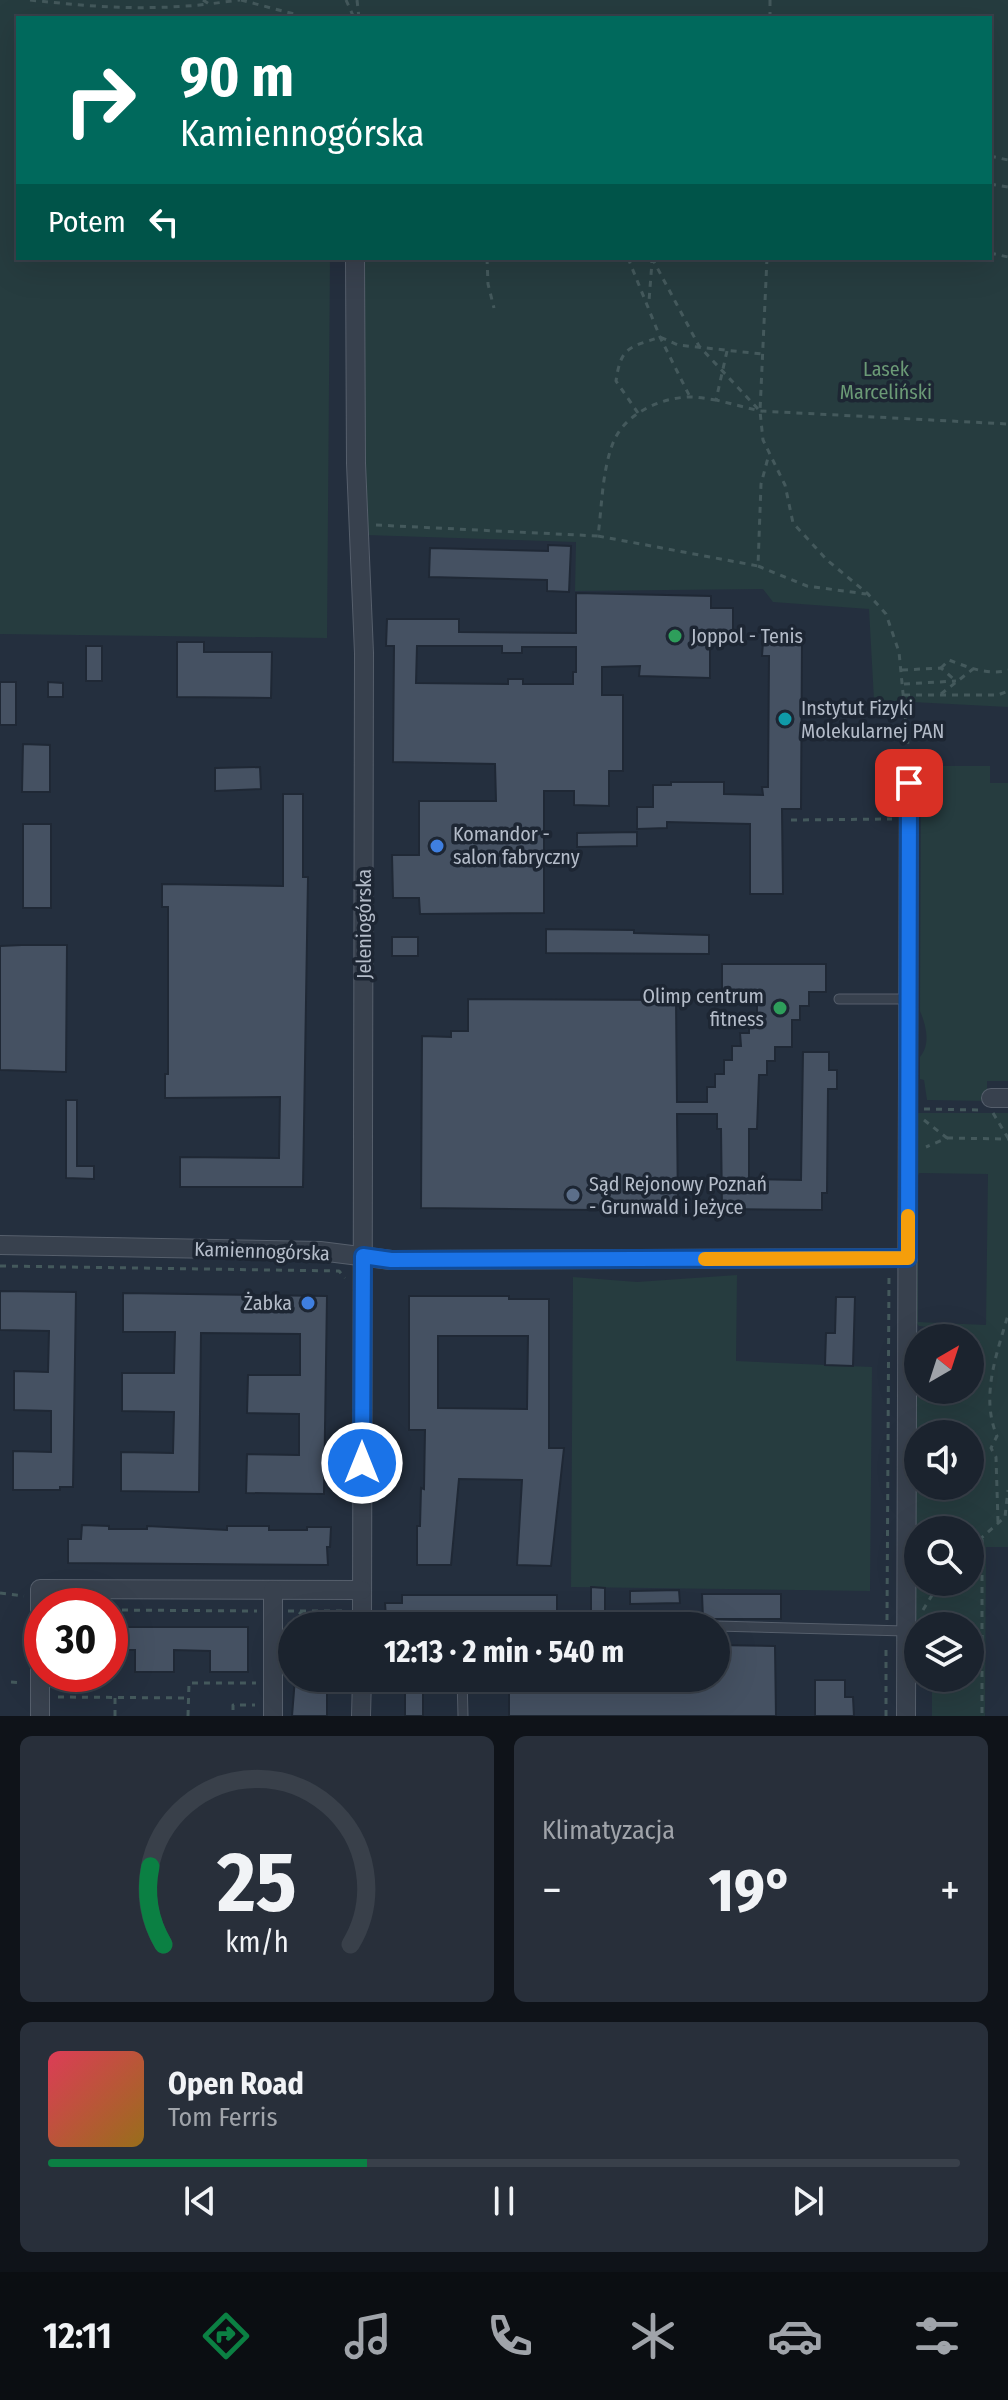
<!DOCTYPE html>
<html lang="pl">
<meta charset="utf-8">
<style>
body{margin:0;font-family:"Fira Sans Condensed",sans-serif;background:#282f3a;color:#f1f3f6;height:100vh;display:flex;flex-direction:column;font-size:30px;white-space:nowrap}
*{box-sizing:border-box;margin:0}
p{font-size:26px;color:#a0a4aa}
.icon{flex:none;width:44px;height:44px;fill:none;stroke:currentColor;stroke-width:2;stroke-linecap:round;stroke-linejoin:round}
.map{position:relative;height:1716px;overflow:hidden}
.sheet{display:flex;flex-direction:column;gap:20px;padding:20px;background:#0f1319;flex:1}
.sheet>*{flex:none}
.guide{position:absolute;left:16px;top:16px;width:976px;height:244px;border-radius:0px;box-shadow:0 8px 32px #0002,0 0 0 2px #39404a;background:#00695c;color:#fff;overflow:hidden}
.needle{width:52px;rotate:39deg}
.tools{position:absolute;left:904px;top:1324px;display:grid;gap:16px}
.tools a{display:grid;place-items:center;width:80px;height:80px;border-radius:50%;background:#1b232e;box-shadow:0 8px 32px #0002,0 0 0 2px #39404a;font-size:40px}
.speed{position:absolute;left:24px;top:1588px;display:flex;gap:16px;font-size:40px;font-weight:700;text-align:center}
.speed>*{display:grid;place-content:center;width:104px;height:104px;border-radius:50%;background:#1b232e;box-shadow:0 8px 32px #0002,0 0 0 2px #39404a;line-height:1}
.speed .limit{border:12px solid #d22;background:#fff;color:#111}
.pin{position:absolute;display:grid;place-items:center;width:68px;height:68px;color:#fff;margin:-34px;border-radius:16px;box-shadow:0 4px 12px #0006}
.me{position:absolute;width:88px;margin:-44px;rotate:0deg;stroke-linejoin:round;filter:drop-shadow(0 0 6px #0008)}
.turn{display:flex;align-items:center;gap:28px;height:168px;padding:0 32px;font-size:36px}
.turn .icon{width:104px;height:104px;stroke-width:2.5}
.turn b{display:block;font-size:56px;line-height:68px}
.then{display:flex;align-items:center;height:76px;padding:0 32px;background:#0003;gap:16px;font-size:30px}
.big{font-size:60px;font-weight:700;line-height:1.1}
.sheet .widget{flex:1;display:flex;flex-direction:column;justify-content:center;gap:12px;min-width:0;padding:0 28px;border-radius:12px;background:#282f3a}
.sheet .dial{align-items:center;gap:0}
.dial svg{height:208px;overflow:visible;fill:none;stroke:#39404a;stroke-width:7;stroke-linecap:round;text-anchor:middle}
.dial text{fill:#f1f3f6;stroke:none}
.song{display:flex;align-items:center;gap:24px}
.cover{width:96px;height:96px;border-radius:12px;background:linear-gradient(135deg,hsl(350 70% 55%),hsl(40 70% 35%))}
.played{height:8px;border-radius:4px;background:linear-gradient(90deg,#0b8043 35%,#39404a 35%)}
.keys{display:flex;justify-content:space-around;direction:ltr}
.heat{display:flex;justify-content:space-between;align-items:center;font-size:44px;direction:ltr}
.sheet .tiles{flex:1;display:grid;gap:20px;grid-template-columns:1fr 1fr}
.widget:last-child{grid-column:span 2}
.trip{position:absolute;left:278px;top:1612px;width:452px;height:80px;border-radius:40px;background:#1b232e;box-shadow:0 8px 32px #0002,0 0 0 2px #39404a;font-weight:700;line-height:80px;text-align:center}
.dock{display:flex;height:128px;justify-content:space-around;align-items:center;background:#0b0e12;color:#a0a4aa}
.dock .icon{width:56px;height:56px}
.dock .selected{color:#0b8043}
.dock b{font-size:36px;color:#f1f3f6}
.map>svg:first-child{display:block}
.green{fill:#263c3f;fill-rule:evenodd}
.building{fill:#455162;stroke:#1f2835;stroke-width:2;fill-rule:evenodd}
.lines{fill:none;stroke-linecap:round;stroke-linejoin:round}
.service-casing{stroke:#565f6c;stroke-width:11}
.minor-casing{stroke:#565f6c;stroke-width:20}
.path{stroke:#44595c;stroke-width:3;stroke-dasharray:6 6;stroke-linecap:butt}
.service{stroke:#38414e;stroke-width:9}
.minor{stroke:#38414e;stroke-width:18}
.route-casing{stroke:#114b97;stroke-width:20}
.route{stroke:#1a73e8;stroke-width:14}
.slow{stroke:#f59e0b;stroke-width:14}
.leisure-dot{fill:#2e9e5b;stroke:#1d2633;stroke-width:3}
.culture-dot{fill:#0f9aa8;stroke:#1d2633;stroke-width:3}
.shop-dot{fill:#3f7fe0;stroke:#1d2633;stroke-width:3}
.service-dot{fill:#5c6f8a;stroke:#1d2633;stroke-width:3}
.labels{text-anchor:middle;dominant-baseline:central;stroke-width:7;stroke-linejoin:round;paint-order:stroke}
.park-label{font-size:20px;fill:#6b9a76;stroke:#1d2633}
.poi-label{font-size:20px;fill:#b4bcc9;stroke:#1d2633;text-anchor:start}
.street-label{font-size:20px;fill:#b4bcc9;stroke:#1d2633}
</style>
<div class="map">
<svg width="1008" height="1716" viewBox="0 0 1008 1716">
<rect width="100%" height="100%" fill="#242f3e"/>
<g class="green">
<polygon points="0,0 1008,0 1008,707 874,700 869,609 773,602 763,589 575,591 576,542 365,535 364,258 990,258 990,18 18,18 18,258 330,258 327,638 0,634"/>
<path d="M 930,766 L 990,766 L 990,783 L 1008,783 L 1008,1081 L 987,1081 L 987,1101 L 927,1100 L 924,1080 L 920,1079 L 920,1057 C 931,1044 926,1025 920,1011 L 921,775 Z"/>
<path d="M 918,1113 L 1008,1113 L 1008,1547 L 986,1547 L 985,1716 L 932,1716 L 932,1678 L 970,1678 L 970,1626 L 928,1626 L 915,1619 L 915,1360 L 918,1359 L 918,1390 L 970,1390 L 970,1359 L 977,1359 L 970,1338 L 965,1331 L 919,1326 L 916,1323 L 916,1199 L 918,1198 L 918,1322 L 986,1325 L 988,1174 L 919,1173 L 916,1182 ZM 918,1434 L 970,1434 L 970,1486 L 918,1486 ZM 918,1530 L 970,1530 L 970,1582 L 918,1582 Z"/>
<polygon points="737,1275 736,1361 872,1367 870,1591 571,1587 573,1277 637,1282"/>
</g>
<g class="building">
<polygon points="548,545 571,546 569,592 547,591 547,580 429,577 430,548 548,551"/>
<path d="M 576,593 L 711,596 L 711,608 L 733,608 L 733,638 L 710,638 L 710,678 L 639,676 L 640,666 L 602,667 L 602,695 L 623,695 L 623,771 L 609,771 L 609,806 L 574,805 L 574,791 L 544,791 L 544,913 L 420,914 L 419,898 L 393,898 L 392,855 L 419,855 L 419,801 L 496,801 L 495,764 L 393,762 L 394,646 L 386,646 L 387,619 L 459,619 L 459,632 L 576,633 ZM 417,646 L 502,646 L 502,653 L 522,653 L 522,647 L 576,647 L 576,672 L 573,672 L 573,684 L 523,684 L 523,679 L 508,679 L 508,684 L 416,683 Z"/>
<polygon points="802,640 801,809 782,809 783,894 750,894 750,824 667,822 667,828 637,829 637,807 653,807 653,785 671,785 671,782 724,782 724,794 763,795 762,787 768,787 769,656 762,656 763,642"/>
<polygon points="177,642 204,642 204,652 272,652 271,698 177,697"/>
<rect x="86" y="646" width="16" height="35"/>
<rect x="0" y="682" width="16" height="43"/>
<polygon points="48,682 63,683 63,697 48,697"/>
<polygon points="23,744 50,745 50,792 22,792"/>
<polygon points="260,767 261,789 215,791 215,768"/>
<polygon points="283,794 303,794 303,877 308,877 303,1187 180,1187 180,1157 279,1158 280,1097 165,1098 165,1074 168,1074 168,907 162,907 162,884 283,886"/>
<rect x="23" y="824" width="28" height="84"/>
<polygon points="637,832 637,846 577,847 577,833"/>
<polygon points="546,929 634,930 634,933 709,935 709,954 546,953"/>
<rect x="392" y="937" width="26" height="19"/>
<polygon points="22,945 67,945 66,1072 0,1070 0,946"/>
<polygon points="722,964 826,964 826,992 809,992 809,1006 800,1006 800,1020 792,1020 792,1047 775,1047 775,1061 767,1061 767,1075 759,1075 757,1129 749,1129 749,1179 801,1180 803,1052 829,1052 829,1070 837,1070 837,1089 828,1089 827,1193 822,1193 822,1210 722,1209 721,1129 717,1129 717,1114 677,1114 678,1211 421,1208 422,1036 451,1037 451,1031 468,1031 468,999 676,1000 677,1102 707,1102 707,1087 715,1087 715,1074 724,1074 724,1060 732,1060 732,1046 741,1046 740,1033 749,1033 749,1019 757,1019 757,994 722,994"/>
<polygon points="66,1100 77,1100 77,1166 94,1166 94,1179 66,1178"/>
<polygon points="0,1291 76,1292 73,1487 60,1487 60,1490 13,1490 13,1451 51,1452 51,1411 14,1410 14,1371 48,1372 49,1331 0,1330"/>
<polygon points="123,1293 327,1296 324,1494 246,1493 247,1454 299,1455 299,1414 247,1413 248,1375 300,1375 300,1334 201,1333 199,1492 121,1491 121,1452 173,1453 174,1412 122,1411 122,1373 174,1373 175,1332 123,1332"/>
<path d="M 409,1296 L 509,1296 L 509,1299 L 549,1299 L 549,1448 L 564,1448 L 551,1566 L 517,1565 L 522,1480 L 459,1479 L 451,1565 L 417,1565 L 417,1526 L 420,1526 L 421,1488 L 424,1489 L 425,1430 L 409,1430 ZM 438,1336 L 528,1336 L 527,1409 L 438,1408 Z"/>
<polygon points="836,1297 855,1297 853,1366 825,1365 826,1333 835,1333"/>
<polygon points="82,1525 109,1526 109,1529 147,1529 147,1526 227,1530 227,1526 269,1526 269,1530 307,1530 307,1527 331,1527 330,1547 327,1547 328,1565 68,1563 68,1539 81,1539"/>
<polygon points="591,1587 605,1588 605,1614 591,1614"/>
<polygon points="679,1590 680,1603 630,1604 630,1591"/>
<polygon points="702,1594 781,1594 781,1619 703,1619"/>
<polygon points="402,1595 557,1595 557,1625 403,1626 403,1617 386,1617 385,1603 402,1603"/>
<polygon points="110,1627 248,1627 248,1672 210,1672 210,1651 174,1650 174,1672 135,1672 135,1650 110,1650"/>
<polygon points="716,1645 775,1646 776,1716 509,1716 509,1678 682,1678 682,1684 703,1683 703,1678 716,1678"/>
<polygon points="295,1678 327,1678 327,1716 292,1716"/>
<rect x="405" y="1678" width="18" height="38"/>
<polygon points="815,1680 845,1680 845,1697 853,1697 854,1716 815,1716"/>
</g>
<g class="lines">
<g class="service-casing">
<g id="service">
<polyline points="839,999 909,999"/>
<polyline points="577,1626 582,1623 696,1626"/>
<polyline points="716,1626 906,1631"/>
<polyline points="462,1678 463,1716"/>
</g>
</g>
<g class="minor-casing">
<g id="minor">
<polyline points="355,258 356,463 364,653 362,1626"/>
<polyline points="991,1098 1008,1098"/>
<polyline points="0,1245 320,1251 391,1260 908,1258"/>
<polyline points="40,1716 40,1589 362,1590"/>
<polyline points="273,1716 273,1590"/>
<polyline points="361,1716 362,1678"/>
<polyline points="906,1716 909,761"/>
</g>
</g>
<g class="path">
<path d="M 30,0 C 94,7 145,11 209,4"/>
<polyline points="203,0 209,4 240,0"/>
<polyline points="241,0 309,18"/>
<polyline points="346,0 354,18"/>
<polyline points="357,0 359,18"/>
<polyline points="770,0 770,18"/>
<polyline points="990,156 1008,160"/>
<polyline points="990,184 1008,187"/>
<polyline points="990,253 1008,257"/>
<polyline points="487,258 488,284 494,308"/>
<polyline points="628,258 660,337 690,397"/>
<polyline points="649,258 652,262 649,301"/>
<polyline points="652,258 699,346 759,410"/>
<polyline points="767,258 760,411 763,440 785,485 793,523 827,560 868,594 886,614 899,652 908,745"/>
<polyline points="727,351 716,400 760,411 1008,424"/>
<path d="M 638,413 L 616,381 C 621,346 629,348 660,337 L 678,345 L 762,354"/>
<path d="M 376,525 L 598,536 C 602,506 602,471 613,443 C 624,414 661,397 691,397 C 699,397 708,399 716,400"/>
<polyline points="598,536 758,566 761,484 769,454"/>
<polyline points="758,566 807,586 866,594"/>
<path d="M 941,668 L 949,660 C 967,667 989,676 1008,670"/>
<polyline points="902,670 941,668 956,681"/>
<polyline points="904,684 956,681"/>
<polyline points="941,694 973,669"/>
<polyline points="904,695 998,695 1008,691"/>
<polyline points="791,820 892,819"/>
<polyline points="924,1109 981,1110"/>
<polyline points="993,1113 1008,1138"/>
<polyline points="924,1120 947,1138 926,1147"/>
<polyline points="947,1138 1008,1139"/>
<polyline points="0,1266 339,1271 345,1278"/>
<path d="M 998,1522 L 996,1457 L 991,1448 L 997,1436 C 980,1397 997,1353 1008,1315"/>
<polyline points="982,1539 982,1716"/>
<polyline points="970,1548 1005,1517 1008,1490"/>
<polyline points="0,1593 24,1596"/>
<polyline points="110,1610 257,1611"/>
<polyline points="923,1610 940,1582"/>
<polyline points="288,1611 344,1611"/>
<polyline points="887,1620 889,1276"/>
<polyline points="291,1623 302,1611"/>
<polyline points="11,1682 23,1683"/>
<polyline points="58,1697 189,1698"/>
<polyline points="233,1710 233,1705 255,1705"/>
<polyline points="115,1716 115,1698"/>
<polyline points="188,1716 189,1683 256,1683"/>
<polyline points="886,1716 886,1644"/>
</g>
<use href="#service" class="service"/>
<use href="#minor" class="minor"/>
</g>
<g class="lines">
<g class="route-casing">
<polyline id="route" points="362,1463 363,1256 391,1260 908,1258 909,783"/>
</g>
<use href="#route" class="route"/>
<polyline class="slow" points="705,1259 908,1258 908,1216"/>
</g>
<g class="leisure-dot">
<circle cx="675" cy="636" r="8"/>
<circle cx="780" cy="1008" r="8"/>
</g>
<circle class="culture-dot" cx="785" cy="719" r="8"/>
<g class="shop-dot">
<circle cx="437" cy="846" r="8"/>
<circle cx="308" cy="1303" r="8"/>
</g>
<circle class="service-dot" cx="573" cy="1195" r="8"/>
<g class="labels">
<g class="park-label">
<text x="886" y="369">Lasek<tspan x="886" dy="23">Marceliński</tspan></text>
</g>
<g class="poi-label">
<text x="691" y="636">Joppol - Tenis</text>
<text x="801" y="708">Instytut Fizyki<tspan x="801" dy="23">Molekularnej PAN</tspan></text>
<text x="453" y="834">Komandor -<tspan x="453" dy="23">salon fabryczny</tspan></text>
<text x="764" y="996" text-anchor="end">Olimp centrum<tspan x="764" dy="23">fitness</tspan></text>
<text x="589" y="1184">Sąd Rejonowy Poznań<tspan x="589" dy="23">- Grunwald i Jeżyce</tspan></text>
<text x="292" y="1303" text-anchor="end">Żabka</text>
</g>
<g class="street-label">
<text transform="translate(364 924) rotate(-90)">Jeleniogórska</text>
<text transform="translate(262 1251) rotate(2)">Kamiennogórska</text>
</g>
</g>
</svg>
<div class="tools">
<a><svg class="needle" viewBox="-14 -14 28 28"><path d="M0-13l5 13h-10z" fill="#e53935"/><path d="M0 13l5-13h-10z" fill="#a0a4aa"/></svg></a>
<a><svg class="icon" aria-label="sound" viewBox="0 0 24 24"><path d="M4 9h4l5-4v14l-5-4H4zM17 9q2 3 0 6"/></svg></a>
<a><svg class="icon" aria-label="search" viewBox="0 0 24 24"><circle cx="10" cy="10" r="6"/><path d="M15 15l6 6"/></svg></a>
<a><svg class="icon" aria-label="layers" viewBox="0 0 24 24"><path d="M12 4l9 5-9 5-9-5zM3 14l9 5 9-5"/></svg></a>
</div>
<div class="speed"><div class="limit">30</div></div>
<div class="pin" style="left:909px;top:783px;background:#d93025"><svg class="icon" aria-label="arrive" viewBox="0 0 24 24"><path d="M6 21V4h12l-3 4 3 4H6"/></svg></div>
<svg class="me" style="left:362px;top:1463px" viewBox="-20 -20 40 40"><circle r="17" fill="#1a73e8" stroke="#fff" stroke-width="3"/><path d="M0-11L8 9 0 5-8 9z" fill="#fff"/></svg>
<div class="trip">12:13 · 2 min · 540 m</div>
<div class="guide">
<div class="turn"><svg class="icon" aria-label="right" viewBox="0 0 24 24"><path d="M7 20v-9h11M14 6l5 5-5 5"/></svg><div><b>90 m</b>Kamiennogórska</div></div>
<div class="then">Potem<svg class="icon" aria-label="left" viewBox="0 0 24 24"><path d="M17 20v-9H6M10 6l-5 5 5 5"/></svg></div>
</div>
</div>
<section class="sheet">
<div class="tiles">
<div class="widget dial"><svg viewBox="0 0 100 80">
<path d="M14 69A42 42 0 1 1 86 69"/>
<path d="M14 69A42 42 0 0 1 9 39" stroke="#0b8043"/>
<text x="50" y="56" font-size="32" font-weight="700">25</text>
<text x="50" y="72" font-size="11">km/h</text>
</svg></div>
<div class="widget"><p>Klimatyzacja</p>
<div class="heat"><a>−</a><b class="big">19°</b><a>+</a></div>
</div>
<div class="widget">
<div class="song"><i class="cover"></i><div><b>Open Road</b><p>Tom Ferris</p></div></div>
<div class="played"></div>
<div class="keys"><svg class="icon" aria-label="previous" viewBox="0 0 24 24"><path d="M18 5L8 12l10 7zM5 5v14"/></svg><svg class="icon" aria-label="pause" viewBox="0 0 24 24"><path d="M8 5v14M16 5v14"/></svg><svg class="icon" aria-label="next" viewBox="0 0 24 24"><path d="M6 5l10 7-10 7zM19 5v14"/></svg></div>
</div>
</div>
</section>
<nav class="dock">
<b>12:11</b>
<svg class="icon selected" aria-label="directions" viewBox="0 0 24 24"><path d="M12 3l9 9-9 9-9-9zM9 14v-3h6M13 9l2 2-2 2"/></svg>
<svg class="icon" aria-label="music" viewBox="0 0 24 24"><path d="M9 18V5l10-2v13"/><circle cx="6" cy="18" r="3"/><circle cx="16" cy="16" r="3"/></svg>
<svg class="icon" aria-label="phone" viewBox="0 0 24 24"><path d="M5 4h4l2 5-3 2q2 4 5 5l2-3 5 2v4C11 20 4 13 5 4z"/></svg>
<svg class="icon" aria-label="climate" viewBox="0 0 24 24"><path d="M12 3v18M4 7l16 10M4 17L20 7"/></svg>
<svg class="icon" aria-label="car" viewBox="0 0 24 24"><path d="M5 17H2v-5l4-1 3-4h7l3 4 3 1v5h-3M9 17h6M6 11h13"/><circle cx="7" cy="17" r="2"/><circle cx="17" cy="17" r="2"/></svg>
<svg class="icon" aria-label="filters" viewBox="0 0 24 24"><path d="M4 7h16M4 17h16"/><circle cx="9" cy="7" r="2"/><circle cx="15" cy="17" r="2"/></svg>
</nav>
